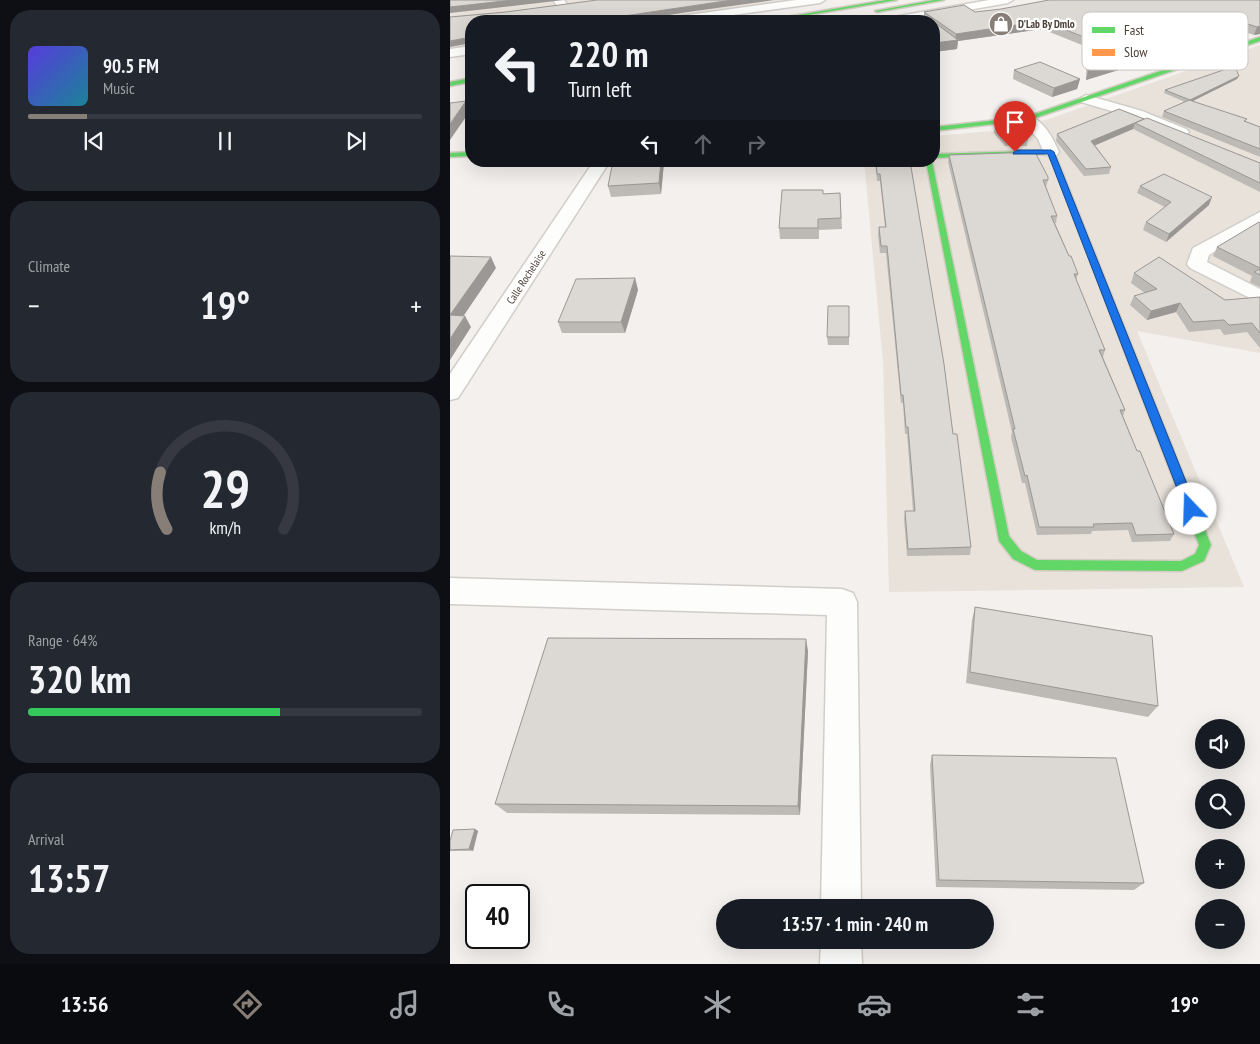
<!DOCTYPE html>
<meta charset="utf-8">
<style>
body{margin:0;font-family:"PT Sans Narrow",sans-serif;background:#242831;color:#f1f3f6;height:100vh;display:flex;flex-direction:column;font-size:19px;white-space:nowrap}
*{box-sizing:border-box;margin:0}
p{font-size:16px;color:#9ea1a6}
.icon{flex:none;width:28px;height:28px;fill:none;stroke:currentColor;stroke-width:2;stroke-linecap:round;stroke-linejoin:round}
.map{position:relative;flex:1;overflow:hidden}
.details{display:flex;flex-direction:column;gap:10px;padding:10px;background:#0d0f14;width:450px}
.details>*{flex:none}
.banner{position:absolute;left:15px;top:15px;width:475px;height:152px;border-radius:20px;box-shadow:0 5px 20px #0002;background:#171b24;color:#f1f3f6;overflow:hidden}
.buttons{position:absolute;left:745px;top:719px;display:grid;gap:10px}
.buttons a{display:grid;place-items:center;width:50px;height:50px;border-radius:50%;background:#171b24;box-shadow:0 5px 20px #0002;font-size:25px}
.speed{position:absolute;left:15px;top:884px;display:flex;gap:10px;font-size:25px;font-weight:700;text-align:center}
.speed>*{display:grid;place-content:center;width:65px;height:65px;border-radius:50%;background:#171b24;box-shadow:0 5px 20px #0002;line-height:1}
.speed .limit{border:2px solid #111;border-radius:8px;background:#fff;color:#111}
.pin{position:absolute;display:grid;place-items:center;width:42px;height:42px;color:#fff;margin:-51px -21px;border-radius:50% 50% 50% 0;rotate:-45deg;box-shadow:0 0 5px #0007}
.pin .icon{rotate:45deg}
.me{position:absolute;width:55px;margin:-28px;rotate:339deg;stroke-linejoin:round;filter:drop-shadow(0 0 4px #0008)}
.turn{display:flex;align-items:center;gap:18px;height:105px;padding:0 20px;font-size:22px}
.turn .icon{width:65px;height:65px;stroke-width:2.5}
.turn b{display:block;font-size:35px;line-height:42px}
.lanes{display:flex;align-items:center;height:48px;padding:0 20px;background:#0003;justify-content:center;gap:25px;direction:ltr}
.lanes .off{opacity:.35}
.big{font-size:38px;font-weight:700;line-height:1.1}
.details .tile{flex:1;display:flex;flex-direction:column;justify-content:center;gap:8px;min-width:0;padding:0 18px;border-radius:20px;background:#242831}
.details .dial{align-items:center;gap:0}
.dial svg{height:130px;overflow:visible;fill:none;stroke:#363941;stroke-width:7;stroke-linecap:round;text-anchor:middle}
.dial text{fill:#f1f3f6;stroke:none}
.song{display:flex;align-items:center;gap:15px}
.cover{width:60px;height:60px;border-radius:8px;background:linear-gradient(135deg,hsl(250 70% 55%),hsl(190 70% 35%))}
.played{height:5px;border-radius:2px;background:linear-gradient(90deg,#867e77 15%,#363941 15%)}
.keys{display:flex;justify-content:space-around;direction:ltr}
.heat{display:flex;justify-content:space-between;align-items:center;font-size:28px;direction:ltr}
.charge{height:8px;border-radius:4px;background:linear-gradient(90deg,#34c759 64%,#363941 0)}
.trip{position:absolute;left:266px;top:899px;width:278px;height:50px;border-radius:25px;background:#171b24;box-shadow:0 5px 20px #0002;font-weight:700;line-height:50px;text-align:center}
.dock{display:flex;height:80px;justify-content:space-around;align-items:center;background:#090b0e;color:#9ea1a6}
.dock .icon{width:35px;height:35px}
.dock .on{color:#867e77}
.dock b{font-size:22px;color:#f1f3f6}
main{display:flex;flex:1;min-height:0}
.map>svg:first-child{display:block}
.residential{fill:#e8e2da}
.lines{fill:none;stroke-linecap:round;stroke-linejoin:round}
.street-casing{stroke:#d1ceca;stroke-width:3}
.fast-casing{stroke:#d4cdc3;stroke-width:3}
.slow-casing{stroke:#d4cdc3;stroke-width:3}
.street{fill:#fdfdfc;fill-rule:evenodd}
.fast{fill:#63d668;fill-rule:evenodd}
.slow{fill:#ff974d;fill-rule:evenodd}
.wall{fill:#bdbab5}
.shaded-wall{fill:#9a9794}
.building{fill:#dcd8d3;stroke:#9a9794}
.route{fill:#1a73e8;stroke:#114b97}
.labels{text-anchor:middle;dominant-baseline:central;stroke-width:4.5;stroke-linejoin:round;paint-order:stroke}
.far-poi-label{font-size:11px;font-weight:bold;fill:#4c4137;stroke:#fff;text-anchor:start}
.far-street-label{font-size:11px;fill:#4c4137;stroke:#fff}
.key{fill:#fff;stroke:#c9c6c3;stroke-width:1}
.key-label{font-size:14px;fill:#4c4137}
</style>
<main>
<section class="details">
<div class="tile">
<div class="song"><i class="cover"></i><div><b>90.5 FM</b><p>Music</p></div></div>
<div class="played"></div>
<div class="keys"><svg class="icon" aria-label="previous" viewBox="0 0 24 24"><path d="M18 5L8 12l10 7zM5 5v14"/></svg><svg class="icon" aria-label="pause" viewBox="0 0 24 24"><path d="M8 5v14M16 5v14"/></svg><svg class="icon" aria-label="next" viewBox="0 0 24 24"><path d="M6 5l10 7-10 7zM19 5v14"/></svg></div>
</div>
<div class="tile"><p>Climate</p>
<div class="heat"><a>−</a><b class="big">19°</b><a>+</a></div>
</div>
<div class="tile dial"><svg viewBox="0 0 100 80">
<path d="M14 69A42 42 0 1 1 86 69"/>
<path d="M14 69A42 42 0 0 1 10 34" stroke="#867e77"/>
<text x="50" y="56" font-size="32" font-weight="700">29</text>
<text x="50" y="72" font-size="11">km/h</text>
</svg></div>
<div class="tile"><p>Range · 64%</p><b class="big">320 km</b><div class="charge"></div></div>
<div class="tile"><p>Arrival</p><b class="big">13:57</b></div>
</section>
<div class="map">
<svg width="810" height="964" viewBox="0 0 810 964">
<rect width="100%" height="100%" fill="#f3f0ed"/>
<g class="residential">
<polygon points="0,0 368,0 233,21 21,21 21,54 0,58"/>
<polygon points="810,45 810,353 687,331 794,587 439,592 433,362 414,161 484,161 484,136 543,131 596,120"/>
</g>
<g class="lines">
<g class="street-casing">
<g id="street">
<polygon points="103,0 114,0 130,21 118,21"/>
<polygon points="346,0 375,0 370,3 240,21 211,21 217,18"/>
<polygon points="539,0 563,0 558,3 456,21 432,21 438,18"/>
<polygon points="21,46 21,54 0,57 0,49"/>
<polygon points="636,95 692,111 736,129 739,132 736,135 726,135 682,117 631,102 629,99"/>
<path d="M 577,115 C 593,119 603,138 609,152 L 607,155 L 595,155 L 588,139 L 570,119 Z"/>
<polygon points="144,161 160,161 8,398 0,400 0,374"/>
<polygon points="810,212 810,225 759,255 757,262 810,289 810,303 740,268 737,264 743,248"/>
<polygon points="0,578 392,589 403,593 407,602 411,908 371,908 377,615 0,604"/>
<polygon points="371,940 411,940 412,964 370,964"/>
</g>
</g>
<g class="fast-casing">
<g id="fast">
<polygon points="436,0 447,0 323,21 313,21"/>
<polygon points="484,0 494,0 427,12 425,11"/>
<polygon points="810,37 810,41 579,120 484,131 484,127 576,117"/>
<polygon points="21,78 21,82 0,86 0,82"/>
<polygon points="601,150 604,152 611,169 610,170 606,170 598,154 484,158 484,154"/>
<polygon points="21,152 21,156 0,157 0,153"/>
<polygon points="476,161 482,161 559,536 571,551 587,560 731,561 745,554 749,545 727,489 729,486 737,486 739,489 761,545 754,561 732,571 585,570 563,559 549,541"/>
</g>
</g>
<g class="slow-casing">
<polygon id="slow" points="606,168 611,169 739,489 737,492 729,492 727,489 605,169"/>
</g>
<use href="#street" class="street"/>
<use href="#fast" class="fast"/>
<use href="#slow" class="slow"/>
</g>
<g class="wall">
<polygon points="810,0 810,34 804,35 792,31 770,38 758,34 688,51 692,52 688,64 636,80 637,47 592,29 508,41 507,49 484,52 484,21 476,21 474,20 474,12 525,12"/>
<polygon points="564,70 630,79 627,89 602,97 563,79"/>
<polygon points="787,79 742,101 810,127 810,157 712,117 714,111 735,102 714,93 715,90"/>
<polygon points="669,109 810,163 810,192 683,129 645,145 661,167 659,174 634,176 606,141 607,134"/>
<polygon points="545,126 578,139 577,146 555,146 544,133"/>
<polygon points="499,155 598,180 596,187 595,187 607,216 606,223 605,223 619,256 628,274 626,280 655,350 653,357 675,410 673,416 687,451 724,534 720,541 682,542 678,530 642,531 641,534 587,535 575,483 572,483 561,437 562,432 498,162"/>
<polygon points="425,161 460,161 521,547 520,555 457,556 454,519 455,511 463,511 457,434 455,434 453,403 451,403 436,253 430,253 428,235 429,227 435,227 430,181 427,181"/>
<polygon points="214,162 211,194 161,197 158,186"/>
<polygon points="690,186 759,205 716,242 693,230 696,222 715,207 687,193"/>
<polygon points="390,193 392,229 369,230 369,239 330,239 329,228 373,194"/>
<polygon points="810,223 810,287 800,282 802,276 763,256 767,247"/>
<polygon points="684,273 775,300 810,297 810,348 797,332 774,335 770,329 739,332 726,312 697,320 680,305 684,296 695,293 681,283"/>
<polygon points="185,278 188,290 175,333 112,333 108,322"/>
<polygon points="399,306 399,345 378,345 377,337"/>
<polygon points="525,607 708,706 698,717 516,683 522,620"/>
<polygon points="358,651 350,815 57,813 45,804"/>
<polygon points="482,755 694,883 684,890 486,887 480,765"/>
<polygon points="25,829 28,831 23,851 0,851 0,841"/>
</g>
<g class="shaded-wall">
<polygon points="63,0 114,0 0,13 0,7"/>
<polygon points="282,0 324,0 245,11 179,21 140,21"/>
<polygon points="593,21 592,29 508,41 507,49 484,52 484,43 505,40 506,34"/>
<polygon points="795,23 792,31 770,38 773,30"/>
<polygon points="761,26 758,34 673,54 676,46"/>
<polygon points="810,26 810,34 804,35 807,27"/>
<polygon points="21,37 21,43 0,47 0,41"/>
<polygon points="692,52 688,64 636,80 638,71"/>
<polygon points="789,76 787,79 739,103 740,100"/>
<polygon points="630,79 627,89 602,97 604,88"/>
<polygon points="16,101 20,111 0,140 0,124"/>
<polygon points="694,119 685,123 683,129 639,148 641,141"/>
<polygon points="211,161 214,161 214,162 211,194 209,183"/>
<polygon points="762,197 759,205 716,242 719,234"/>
<polygon points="41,257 46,268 6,327 0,315"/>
<polygon points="185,278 188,290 175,333 171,322"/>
<polygon points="730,303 726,312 697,320 701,311"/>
<polygon points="15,316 21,327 0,360 0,339"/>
<polygon points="356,639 358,651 350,815 348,806"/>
<polygon points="25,829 28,831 23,851 19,849"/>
</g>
<g class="building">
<polygon points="0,0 63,0 0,7"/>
<polygon points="147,0 282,0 140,21 21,21 21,37 0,41 0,17 56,12"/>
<polygon points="599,0 810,0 810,26 807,27 795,23 773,30 761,26 676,46 692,52 687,54 691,55 638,71 639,39 593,21 506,34 474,12 514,5 525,12 551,9"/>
<polygon points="484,22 508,40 484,43"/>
<polygon points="590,62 630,79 604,88 564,70"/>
<polygon points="785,66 789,76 740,100 715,90"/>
<polygon points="739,100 797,119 794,121 810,127 810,149 714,111"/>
<polygon points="16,101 0,124 0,103"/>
<polygon points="669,109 694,119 641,141 661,167 636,169 607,134"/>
<polygon points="697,118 810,163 810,183 685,123"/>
<polygon points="567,123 578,139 556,139 545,126"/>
<polygon points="585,152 598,177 598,180 593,180 607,216 601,216 619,256 621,256 628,274 624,274 655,350 649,350 675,410 670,410 687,451 690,451 724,534 686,535 682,523 643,524 644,527 589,527 577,475 575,476 563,429 565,429 499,155"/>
<polygon points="163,161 211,161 209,183 158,186"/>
<polygon points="426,161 460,161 494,364 503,434 507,434 521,547 458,549 455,511 465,511 458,427 456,427 453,395 451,395 437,246 431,246 429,227 436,227 430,174 427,174"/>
<polygon points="714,174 762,197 719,234 696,222 721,202 690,186"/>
<polygon points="332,190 373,190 373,194 390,193 391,218 368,219 368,228 329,228"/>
<polygon points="809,222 810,223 810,268 767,247"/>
<polygon points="0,256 41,257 0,315"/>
<polygon points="709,257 775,300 810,297 810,333 802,323 779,325 774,320 743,322 730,303 701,311 684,296 707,289 684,273"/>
<polygon points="810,269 810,275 804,272"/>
<polygon points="185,278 171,322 108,322 126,279"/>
<polygon points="378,306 399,306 399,337 377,337"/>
<polygon points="0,315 15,316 0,339"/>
<polygon points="525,607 702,636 708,706 520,672"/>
<polygon points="98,638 356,639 348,806 45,804"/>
<polygon points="482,755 666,758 694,883 489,880"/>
<polygon points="25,829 19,849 0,850 0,841 3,830"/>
</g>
<polygon class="route" points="565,150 601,150 604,152 747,509 745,512 737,512 735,509 598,154 563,154"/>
<defs>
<g id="shop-disc" transform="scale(1.25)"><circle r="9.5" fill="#867e77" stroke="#fff"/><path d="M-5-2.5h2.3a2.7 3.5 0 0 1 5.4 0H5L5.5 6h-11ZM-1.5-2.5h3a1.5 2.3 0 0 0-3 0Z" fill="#fff"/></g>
</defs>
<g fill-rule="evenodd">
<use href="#shop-disc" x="551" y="24"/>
</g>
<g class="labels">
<g class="far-poi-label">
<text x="568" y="24">D'Lab By Dmlo</text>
</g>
<g class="far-street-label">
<text transform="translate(76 277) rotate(-57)">Calle Rochelaise</text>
</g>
</g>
<rect x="632" y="12" width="166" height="58" rx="8" class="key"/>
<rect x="642" y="27" width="23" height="6" fill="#63d668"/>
<rect x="642" y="49" width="23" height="7" fill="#ff974d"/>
<g class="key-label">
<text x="674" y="35">Fast</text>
<text x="674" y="57">Slow</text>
</g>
</svg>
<div class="buttons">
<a><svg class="icon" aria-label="sound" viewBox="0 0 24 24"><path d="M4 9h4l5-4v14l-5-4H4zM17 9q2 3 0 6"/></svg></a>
<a><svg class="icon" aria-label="search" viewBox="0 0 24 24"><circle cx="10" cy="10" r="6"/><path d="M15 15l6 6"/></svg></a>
<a>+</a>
<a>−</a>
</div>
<div class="speed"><div class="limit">40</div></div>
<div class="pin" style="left:565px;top:152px;background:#d93025"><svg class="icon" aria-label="arrive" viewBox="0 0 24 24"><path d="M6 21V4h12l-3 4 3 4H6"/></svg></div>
<svg class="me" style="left:741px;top:509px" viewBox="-20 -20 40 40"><circle r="19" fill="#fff"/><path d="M0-13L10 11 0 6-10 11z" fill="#1a73e8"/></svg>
<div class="trip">13:57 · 1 min · 240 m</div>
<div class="banner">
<div class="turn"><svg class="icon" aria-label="left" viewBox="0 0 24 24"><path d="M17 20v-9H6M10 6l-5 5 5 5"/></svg><div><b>220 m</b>Turn left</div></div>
<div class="lanes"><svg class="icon" aria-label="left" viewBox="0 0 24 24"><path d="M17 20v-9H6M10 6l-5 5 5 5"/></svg><svg class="icon off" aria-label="ahead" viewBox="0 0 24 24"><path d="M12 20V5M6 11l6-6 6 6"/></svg><svg class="icon off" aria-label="right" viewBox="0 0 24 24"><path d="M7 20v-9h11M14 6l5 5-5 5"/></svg></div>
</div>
</div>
</main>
<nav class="dock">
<b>13:56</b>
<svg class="icon on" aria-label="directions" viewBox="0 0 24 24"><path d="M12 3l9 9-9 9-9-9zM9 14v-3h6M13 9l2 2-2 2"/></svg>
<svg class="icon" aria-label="music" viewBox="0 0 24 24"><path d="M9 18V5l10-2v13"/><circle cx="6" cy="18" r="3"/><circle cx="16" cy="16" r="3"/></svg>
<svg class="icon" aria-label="phone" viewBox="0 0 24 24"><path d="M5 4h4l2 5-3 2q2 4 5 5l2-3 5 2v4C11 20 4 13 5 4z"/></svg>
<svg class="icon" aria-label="climate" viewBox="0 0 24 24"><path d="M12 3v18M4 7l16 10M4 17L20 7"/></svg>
<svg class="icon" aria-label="car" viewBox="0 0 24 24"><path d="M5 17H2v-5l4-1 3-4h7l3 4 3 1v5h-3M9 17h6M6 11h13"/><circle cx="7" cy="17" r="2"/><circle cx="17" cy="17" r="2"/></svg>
<svg class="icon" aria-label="filters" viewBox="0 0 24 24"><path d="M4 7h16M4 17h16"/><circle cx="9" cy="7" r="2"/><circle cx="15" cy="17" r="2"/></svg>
<b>19°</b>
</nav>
